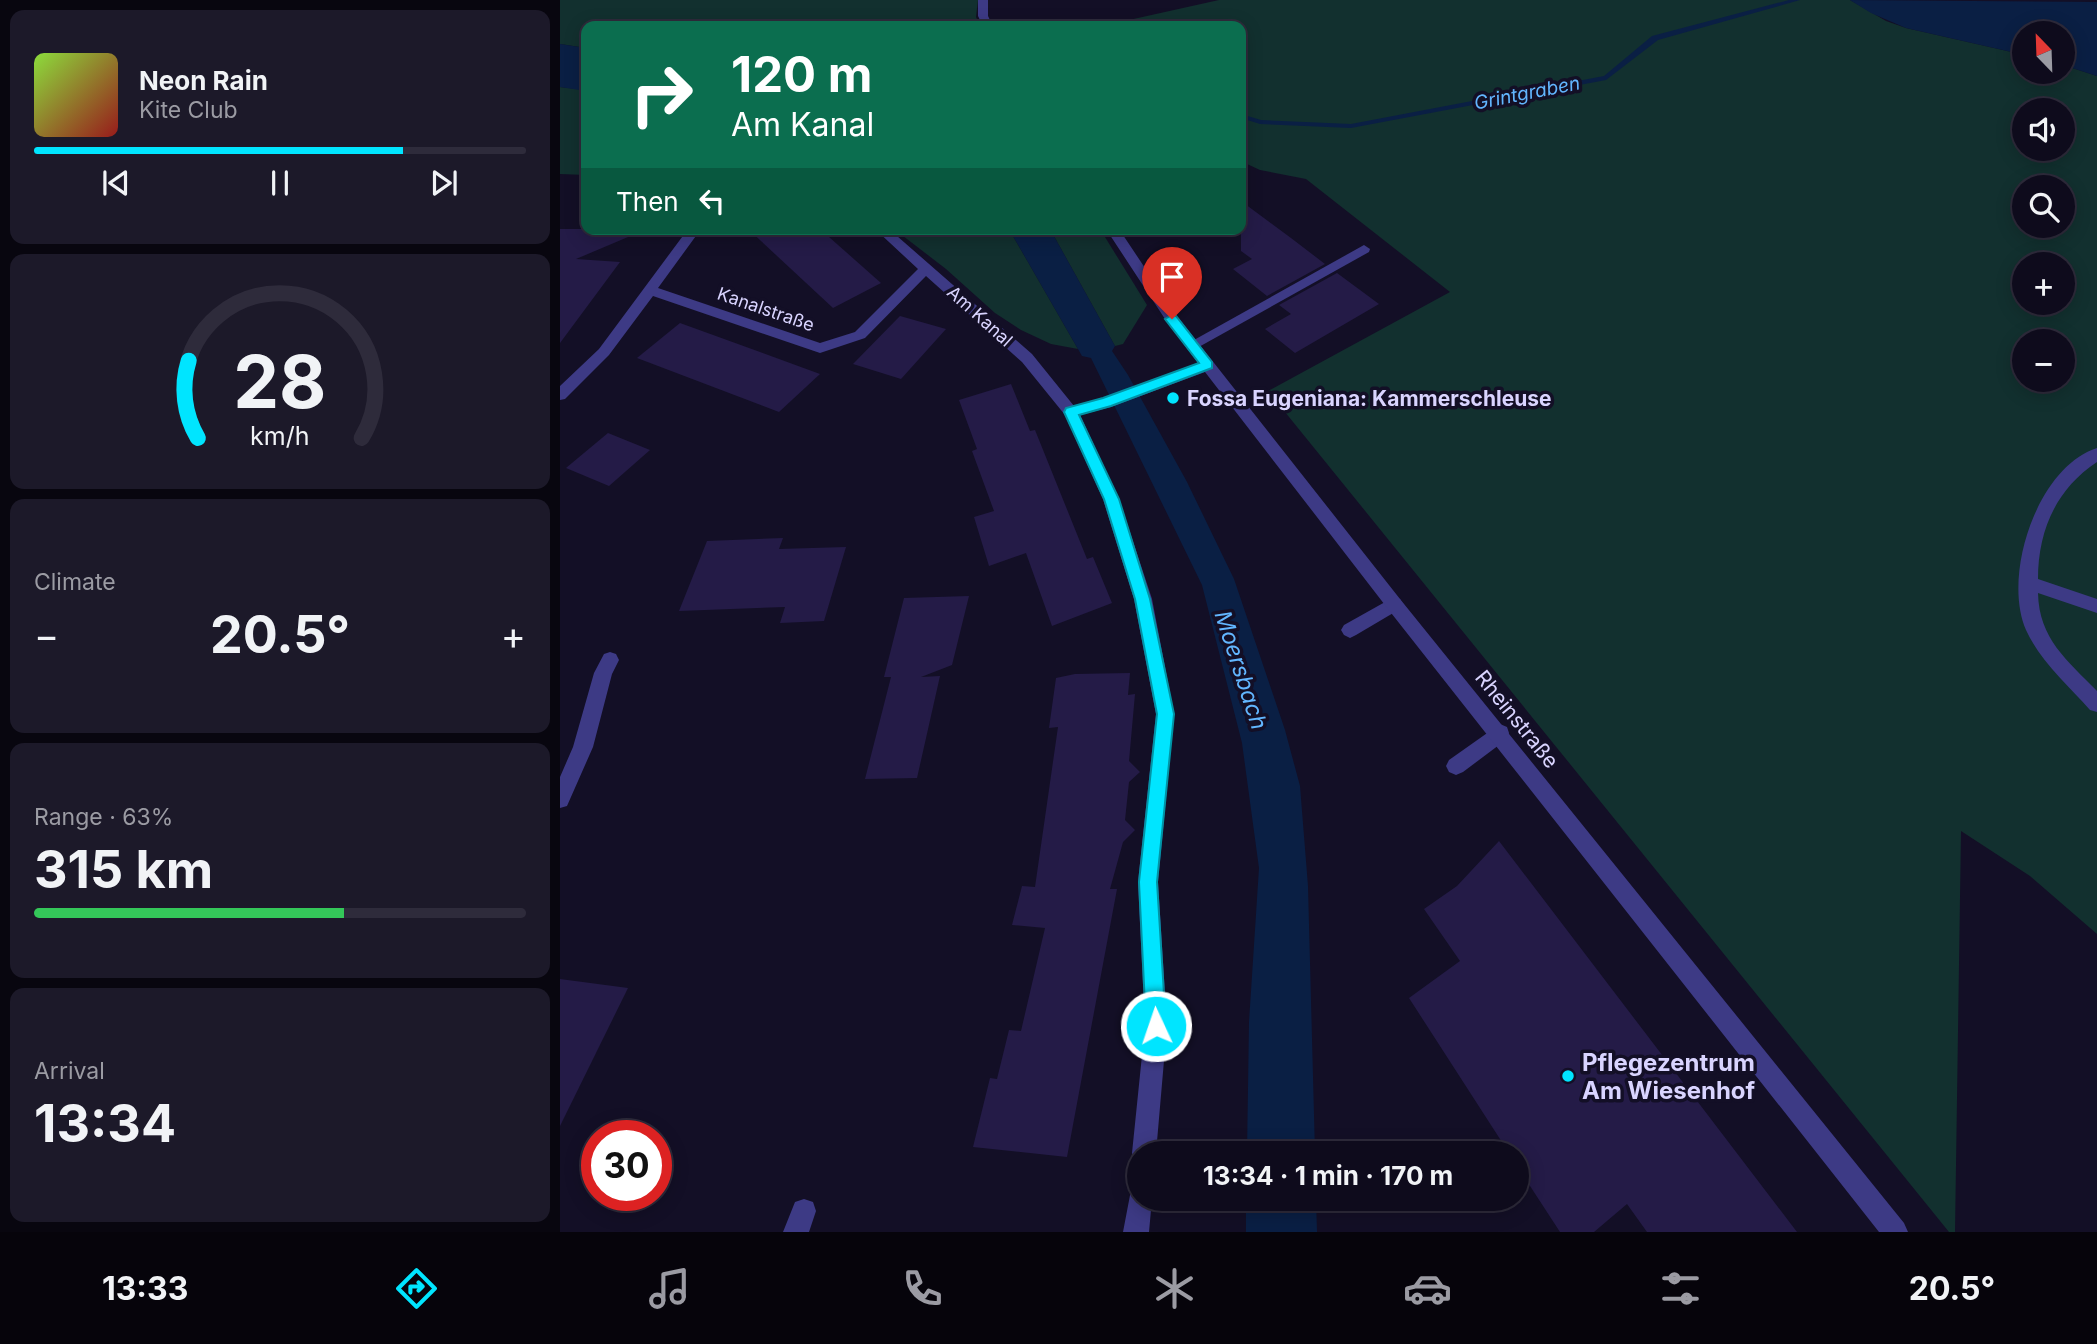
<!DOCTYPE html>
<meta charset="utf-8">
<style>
body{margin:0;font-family:Inter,sans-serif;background:#1c1929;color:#f1f3f6;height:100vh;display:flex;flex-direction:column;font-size:26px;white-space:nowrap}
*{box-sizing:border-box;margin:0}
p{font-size:23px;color:#9b9ba3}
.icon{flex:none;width:38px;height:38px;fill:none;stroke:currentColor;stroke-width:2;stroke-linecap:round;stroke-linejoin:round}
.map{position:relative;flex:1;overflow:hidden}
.drawer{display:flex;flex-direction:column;gap:10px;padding:10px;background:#08060f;width:560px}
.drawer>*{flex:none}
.top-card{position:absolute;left:21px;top:21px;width:665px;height:214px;border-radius:14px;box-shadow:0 4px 18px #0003,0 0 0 2px #2e2b3b;background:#0b6e4f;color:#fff;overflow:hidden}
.needle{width:46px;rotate:337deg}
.buttons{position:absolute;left:1452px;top:21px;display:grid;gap:14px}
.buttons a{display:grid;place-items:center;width:63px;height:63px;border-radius:50%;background:#0e0b1c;box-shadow:0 4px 18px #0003,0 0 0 2px #2e2b3b;font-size:35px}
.speed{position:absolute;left:21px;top:1120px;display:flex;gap:14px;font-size:35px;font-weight:700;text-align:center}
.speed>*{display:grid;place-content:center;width:91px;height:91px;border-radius:50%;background:#0e0b1c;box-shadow:0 4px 18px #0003,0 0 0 2px #2e2b3b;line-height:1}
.speed .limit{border:10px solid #d22;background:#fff;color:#111}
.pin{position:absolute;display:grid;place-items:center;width:60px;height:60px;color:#fff;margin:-72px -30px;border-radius:50% 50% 50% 0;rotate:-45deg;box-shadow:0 0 7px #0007}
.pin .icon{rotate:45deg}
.me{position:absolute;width:77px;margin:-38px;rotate:357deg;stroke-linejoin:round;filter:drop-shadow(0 0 5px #0008)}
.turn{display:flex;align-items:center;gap:24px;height:147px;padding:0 35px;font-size:32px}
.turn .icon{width:91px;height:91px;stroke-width:2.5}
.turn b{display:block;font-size:49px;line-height:60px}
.then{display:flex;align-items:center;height:66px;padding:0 35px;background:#0003;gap:14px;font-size:26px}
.big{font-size:52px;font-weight:700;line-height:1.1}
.drawer .widget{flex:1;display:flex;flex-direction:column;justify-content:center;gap:10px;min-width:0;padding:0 24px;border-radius:14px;background:#1c1929}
.drawer .dial{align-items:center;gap:0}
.dial svg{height:182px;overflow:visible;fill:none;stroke:#2e2b3b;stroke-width:7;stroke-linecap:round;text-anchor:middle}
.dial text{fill:#f1f3f6;stroke:none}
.song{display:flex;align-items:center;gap:21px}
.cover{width:84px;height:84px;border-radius:10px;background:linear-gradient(135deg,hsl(90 70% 55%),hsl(0 70% 35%))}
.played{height:7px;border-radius:4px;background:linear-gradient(90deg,#00e5ff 75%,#2e2b3b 75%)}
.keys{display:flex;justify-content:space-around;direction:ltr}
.heat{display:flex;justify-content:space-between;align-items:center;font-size:38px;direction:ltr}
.charge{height:10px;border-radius:5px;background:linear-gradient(90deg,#34c759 63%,#2e2b3b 0)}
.trip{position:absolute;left:567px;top:1141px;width:402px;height:70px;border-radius:35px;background:#0e0b1c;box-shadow:0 4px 18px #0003,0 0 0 2px #2e2b3b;font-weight:700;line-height:70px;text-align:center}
.tab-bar{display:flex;height:112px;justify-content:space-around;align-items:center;background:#06040b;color:#9b9ba3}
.tab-bar .icon{width:49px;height:49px}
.tab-bar .selected{color:#00e5ff}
.tab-bar b{font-size:32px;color:#f1f3f6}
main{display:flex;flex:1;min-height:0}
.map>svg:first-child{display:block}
.green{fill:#12302f;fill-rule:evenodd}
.water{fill:#0a1f44}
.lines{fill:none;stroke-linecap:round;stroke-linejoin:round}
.stream{fill:#0a1f44;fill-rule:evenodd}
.building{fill:#241b47}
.lane{fill:#3d3a85;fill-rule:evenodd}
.street{fill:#3d3a85;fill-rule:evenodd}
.route{fill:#00e5ff;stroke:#0095a6;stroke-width:2}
.poi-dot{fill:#00e5ff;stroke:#130f26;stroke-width:2.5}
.labels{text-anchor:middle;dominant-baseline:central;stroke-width:7;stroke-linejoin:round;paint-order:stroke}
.far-street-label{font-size:18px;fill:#d9d4ff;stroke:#130f26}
.far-water-label{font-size:19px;font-style:italic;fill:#62b6ff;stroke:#130f26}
.poi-label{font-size:21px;font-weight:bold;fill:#d9d4ff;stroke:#130f26;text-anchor:start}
.street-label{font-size:21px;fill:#d9d4ff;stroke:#130f26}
.water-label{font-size:23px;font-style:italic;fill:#62b6ff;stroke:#130f26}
.near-poi-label{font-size:24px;font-weight:bold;fill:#d9d4ff;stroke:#130f26;text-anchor:start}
</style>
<main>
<section class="drawer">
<div class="widget">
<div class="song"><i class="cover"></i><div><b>Neon Rain</b><p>Kite Club</p></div></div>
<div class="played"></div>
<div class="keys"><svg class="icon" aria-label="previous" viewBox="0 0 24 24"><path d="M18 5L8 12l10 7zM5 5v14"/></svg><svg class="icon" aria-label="pause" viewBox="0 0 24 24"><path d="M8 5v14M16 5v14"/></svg><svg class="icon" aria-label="next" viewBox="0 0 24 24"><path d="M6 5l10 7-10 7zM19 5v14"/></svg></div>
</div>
<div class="widget dial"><svg viewBox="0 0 100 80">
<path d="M14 69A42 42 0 1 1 86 69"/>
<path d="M14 69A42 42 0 0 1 10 35" stroke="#00e5ff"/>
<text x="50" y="56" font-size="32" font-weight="700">28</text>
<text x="50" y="72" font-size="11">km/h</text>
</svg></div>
<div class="widget"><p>Climate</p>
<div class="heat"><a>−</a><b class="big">20.5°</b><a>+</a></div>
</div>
<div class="widget"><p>Range · 63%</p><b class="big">315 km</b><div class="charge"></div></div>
<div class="widget"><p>Arrival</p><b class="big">13:34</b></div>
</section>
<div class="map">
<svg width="1537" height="1232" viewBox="0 0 1537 1232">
<rect width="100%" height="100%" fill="#130f26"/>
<g class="green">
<polygon points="0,0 418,0 416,17 420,26 26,26 26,48 0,44"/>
<path d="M 659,0 L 1290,0 L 1326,21 L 1346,28 L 1465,55 L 1465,72 L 1503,72 L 1503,65 L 1537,76 L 1537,934 L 1470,876 L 1401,831 L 1395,1232 L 1389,1232 L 708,391 L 890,292 L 746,179 L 700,170 L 687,164 L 681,166 L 681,26 L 542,26 ZM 1465,110 L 1503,110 L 1503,149 L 1465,149 ZM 1465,187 L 1503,187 L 1503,226 L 1465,226 ZM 1465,264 L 1503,264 L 1503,303 L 1465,303 ZM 1465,341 L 1503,341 L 1503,380 L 1465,380 Z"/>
<polygon points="0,87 26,90 26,175 0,174"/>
<polygon points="334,229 449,229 518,349 491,344 461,330 435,313 386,269"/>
<polygon points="490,229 540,229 587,305 563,344 555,346"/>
</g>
<g class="water">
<polygon points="1290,0 1537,2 1537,76 1503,65 1503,33 1465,33 1465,55 1346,28 1311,13"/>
<polygon points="0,44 26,48 26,91 0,87"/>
<polygon points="449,229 490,229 555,346 552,351 568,375 627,482 674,579 725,730 740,786 748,886 755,1153 687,1153 689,1022 699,868 682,743 642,585 531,358 522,356"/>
<polygon points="686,1199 756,1199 757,1232 686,1232"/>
</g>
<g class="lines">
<polygon class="stream" points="1229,0 1240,0 1098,40 1046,80 791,128 700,124 681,118 681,114 701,120 791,124 1044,76 1092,36"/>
</g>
<g class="building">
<polygon points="681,201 731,238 765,264 707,296 673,269 692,259 681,251"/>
<polygon points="0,229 87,229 16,259 60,262 0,343"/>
<polygon points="188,229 260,229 321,283 273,308"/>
<polygon points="777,273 819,304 735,353 705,329 731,314 719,305"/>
<polygon points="340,316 386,329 341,379 293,364"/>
<polygon points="120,323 200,352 260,374 219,412 77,358"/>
<polygon points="451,384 470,431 475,430 527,559 533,557 552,603 492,626 466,553 429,566 414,517 434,511 412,451 417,449 399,400"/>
<polygon points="48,433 90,450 49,486 6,468"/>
<polygon points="223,538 219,549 286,547 264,621 220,623 225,607 119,611 147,541"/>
<polygon points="409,596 392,665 361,677 380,676 357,778 305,779 331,677 324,677 344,598"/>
<polygon points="570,673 568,695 575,694 569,761 580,772 569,782 565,820 575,830 563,842 550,889 557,889 507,1157 413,1147 430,1078 437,1079 449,1030 461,1031 485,928 452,925 462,886 475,887 498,727 489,728 496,678 515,674"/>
<polygon points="939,841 1237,1232 1087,1232 1067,1204 1034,1232 1000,1232 957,1166 957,1153 949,1153 849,998 900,961 864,909 897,886"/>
<polygon points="0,979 68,988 0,1126"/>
</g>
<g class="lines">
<g class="lane">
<polygon points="418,0 428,0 428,16 433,26 423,26 418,16"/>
<polygon points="804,245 810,249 809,252 637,348 632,350 625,345"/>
<path d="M 1537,448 L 1537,462 C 1496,489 1478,531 1478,579 L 1537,599 L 1537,613 L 1478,593 C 1479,639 1507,660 1537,691 L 1537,712 L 1530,710 C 1508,685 1480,661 1466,630 C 1442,576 1477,467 1537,448 Z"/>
<polygon points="834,597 840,599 843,604 840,609 796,635 790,638 784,635 781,630 784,625"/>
<polygon points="50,652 56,654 59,660 52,674 33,747 7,806 0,808 0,777 13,747 34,673 44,654"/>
<polygon points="940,724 947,727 949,733 947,739 903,772 896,775 889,772 886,766 889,760"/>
<polygon points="244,1199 253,1202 256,1211 249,1232 223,1232 235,1202"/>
</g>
<g class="street">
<polygon points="128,229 141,229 98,288 260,343 295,332 358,269 315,229 329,229 472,354 514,406 543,398 638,363 607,322 546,229 559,229 617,316 840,599 1344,1223 1348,1232 1319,1232 828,609 645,372 551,407 520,415 559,499 592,599 614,714 598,882 607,1026 596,1153 579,1153 579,1163 575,1162 572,1153 585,1026 578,882 596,714 574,599 543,499 505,415 462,362 366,276 305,338 260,353 93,296 49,355 5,399 0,400 0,386 39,349"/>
<polygon points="579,1187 579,1199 592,1199 589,1232 563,1232 571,1190"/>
</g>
</g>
<polygon class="route" points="612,315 616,316 652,362 652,368 551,406 519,415 559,499 590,599 614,714 597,882 606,1026 603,1033 596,1036 589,1033 586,1026 579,882 597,714 575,599 544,499 504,412 506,408 543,398 639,363 605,319"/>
<g class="poi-dot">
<circle cx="613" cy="398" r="7"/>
<circle cx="1008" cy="1076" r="7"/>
</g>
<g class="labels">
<g class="far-street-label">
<text transform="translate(206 309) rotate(19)">Kanalstraße</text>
<text transform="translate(420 316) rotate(42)">Am Kanal</text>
</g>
<g class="far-water-label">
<text transform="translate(967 93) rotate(-11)">Grintgraben</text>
</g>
<g class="poi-label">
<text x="627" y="398">Fossa Eugeniana: Kammerschleuse</text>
</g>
<g class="street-label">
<text transform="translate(957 719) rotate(51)">Rheinstraße</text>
</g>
<g class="water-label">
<text transform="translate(681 670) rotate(72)">Moersbach</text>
</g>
<g class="near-poi-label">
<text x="1022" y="1062">Pflegezentrum<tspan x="1022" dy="28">Am Wiesenhof</tspan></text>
</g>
</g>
</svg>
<div class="buttons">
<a><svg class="needle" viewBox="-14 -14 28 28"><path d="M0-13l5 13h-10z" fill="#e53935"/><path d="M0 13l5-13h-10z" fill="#9b9ba3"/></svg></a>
<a><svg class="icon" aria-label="sound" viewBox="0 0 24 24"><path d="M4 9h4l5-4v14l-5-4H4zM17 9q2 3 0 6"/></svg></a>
<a><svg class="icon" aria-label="search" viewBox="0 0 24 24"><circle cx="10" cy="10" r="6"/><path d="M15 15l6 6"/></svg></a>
<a>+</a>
<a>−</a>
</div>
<div class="speed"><div class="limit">30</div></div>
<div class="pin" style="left:612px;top:319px;background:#d93025"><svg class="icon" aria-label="arrive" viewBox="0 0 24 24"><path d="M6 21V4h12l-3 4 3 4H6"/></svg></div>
<svg class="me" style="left:596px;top:1026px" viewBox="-20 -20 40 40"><circle r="17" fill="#00e5ff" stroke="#fff" stroke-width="3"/><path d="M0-11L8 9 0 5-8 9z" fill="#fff"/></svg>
<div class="trip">13:34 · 1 min · 170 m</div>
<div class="top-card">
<div class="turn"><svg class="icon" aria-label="right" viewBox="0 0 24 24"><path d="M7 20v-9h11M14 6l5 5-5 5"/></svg><div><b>120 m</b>Am Kanal</div></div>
<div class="then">Then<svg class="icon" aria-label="left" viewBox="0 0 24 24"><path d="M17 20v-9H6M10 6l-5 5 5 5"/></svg></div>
</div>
</div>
</main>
<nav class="tab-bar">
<b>13:33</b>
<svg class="icon selected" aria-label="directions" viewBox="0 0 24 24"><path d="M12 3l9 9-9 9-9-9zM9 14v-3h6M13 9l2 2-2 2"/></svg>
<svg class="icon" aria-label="music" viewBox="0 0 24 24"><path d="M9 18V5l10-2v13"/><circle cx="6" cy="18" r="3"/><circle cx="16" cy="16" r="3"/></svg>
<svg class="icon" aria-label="phone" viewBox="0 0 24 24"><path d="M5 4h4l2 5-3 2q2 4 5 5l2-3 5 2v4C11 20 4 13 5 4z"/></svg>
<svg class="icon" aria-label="climate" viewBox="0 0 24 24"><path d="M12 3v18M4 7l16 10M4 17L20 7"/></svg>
<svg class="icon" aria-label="car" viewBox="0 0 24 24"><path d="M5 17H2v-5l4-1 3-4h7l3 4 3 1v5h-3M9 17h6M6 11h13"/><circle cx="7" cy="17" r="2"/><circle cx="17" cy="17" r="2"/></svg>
<svg class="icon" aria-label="filters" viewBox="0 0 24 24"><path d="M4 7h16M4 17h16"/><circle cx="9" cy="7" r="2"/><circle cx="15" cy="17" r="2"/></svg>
<b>20.5°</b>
</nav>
